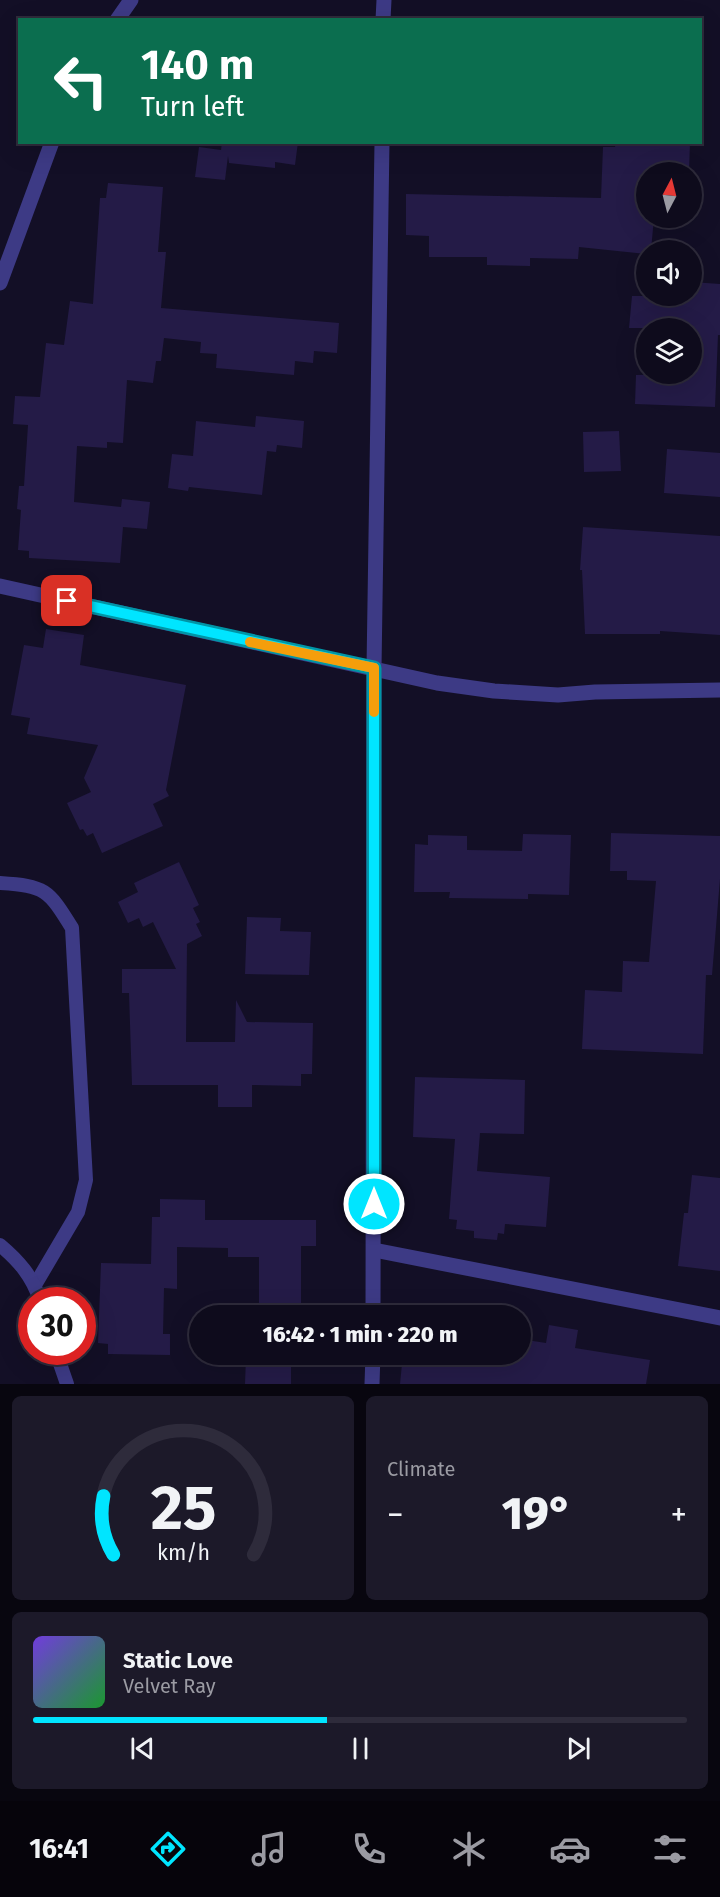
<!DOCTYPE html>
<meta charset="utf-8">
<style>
body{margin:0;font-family:"Fira Sans",sans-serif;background:#1c1929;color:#f1f3f6;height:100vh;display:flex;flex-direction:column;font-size:22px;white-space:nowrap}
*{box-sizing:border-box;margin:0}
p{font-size:20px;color:#9b9ba3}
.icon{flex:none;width:33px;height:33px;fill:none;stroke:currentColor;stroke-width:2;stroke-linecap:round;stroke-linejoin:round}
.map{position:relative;height:1384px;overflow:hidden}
.drawer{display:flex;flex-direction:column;gap:12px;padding:12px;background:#08060f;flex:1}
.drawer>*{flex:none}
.guide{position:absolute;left:18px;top:18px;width:684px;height:126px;border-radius:0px;box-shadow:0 6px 24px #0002,0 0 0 2px #2e2b3b;background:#0b6e4f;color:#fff;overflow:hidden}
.needle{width:39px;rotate:7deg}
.fabs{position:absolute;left:636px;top:162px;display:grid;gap:12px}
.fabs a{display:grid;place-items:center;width:66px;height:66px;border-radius:50%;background:#0e0b1c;box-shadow:0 6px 24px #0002,0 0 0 2px #2e2b3b;font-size:30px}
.speed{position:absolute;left:18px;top:1287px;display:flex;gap:12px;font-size:30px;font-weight:700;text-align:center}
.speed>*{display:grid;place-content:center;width:78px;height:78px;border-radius:50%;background:#0e0b1c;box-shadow:0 6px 24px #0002,0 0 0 2px #2e2b3b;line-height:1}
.speed .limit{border:9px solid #d22;background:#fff;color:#111}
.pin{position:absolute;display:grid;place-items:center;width:51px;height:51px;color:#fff;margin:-26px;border-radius:12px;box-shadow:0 3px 9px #0006}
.me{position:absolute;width:66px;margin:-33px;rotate:0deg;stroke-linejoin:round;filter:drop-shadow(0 0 4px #0008)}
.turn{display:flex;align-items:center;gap:21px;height:126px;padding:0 24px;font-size:27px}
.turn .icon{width:78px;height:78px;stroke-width:2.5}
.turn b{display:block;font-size:42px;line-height:51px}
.big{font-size:45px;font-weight:800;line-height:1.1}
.drawer .widget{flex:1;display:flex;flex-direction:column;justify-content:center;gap:9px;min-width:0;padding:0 21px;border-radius:9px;background:#1c1929}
.drawer .dial{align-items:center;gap:0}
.dial svg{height:156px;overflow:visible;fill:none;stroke:#2e2b3b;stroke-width:7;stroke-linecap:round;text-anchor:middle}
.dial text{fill:#f1f3f6;stroke:none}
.song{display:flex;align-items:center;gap:18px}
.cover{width:72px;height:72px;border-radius:9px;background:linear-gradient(135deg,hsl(260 70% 55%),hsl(130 70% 35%))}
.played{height:6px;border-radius:3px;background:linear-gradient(90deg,#00e5ff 45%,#2e2b3b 45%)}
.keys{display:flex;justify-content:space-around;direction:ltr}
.heat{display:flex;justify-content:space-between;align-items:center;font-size:33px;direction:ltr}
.drawer .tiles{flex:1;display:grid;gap:12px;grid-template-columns:1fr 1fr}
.widget:last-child{grid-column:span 2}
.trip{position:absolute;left:189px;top:1305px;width:342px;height:60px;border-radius:30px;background:#0e0b1c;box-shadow:0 6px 24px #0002,0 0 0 2px #2e2b3b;font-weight:800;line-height:60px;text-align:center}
.dock{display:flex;height:96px;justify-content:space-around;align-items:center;background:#06040b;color:#9b9ba3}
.dock .icon{width:42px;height:42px}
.dock .active{color:#00e5ff}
.dock b{font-size:27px;color:#f1f3f6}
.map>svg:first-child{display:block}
.building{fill:#241b47}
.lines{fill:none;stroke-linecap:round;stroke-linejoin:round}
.lane{stroke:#3d3a85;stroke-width:14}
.street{stroke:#3d3a85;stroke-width:15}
.route-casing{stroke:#0095a6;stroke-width:15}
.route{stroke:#00e5ff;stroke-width:10}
.slow{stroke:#f59e0b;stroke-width:10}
</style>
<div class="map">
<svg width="720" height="1384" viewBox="0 0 720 1384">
<rect width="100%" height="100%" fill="#130f26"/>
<g class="building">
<polygon points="222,142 298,142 295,165 275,162 275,168 229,163 228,156 225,180 195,177 199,147 221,150"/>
<polygon points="616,142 690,142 689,172 646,172 646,218 654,218 651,250 646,250 646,254 579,247 578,259 530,258 530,266 487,265 487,257 429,257 429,236 406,235 406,194 601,198 603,147 615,147"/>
<polygon points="108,183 163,187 158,252 166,252 161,308 339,323 337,353 314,351 313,363 295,361 294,375 216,368 217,354 200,353 201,342 164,338 161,361 156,361 153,383 127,380 123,443 107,442 107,448 77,446 74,502 121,507 122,499 150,502 147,529 123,527 120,563 29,558 29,551 18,550 21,510 17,509 19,486 24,486 28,425 13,424 15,396 40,397 46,343 64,345 70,301 93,304 100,198 106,198"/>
<polygon points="692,282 720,284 720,335 718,335 715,407 635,404 636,375 692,374 692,328 629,328 632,296 692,296"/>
<polygon points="256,416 304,421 302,448 277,445 276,452 267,451 262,495 189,487 188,491 168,488 172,454 193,456 196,421 255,427"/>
<polygon points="619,431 621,471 584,472 583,432"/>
<polygon points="667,449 720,453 720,497 664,493"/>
<polygon points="583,527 720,536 720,635 660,631 660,634 585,634 582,570 580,570"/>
<polygon points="46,629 84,635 80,665 186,685 166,790 169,796 153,804 163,826 102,853 93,833 87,836 83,829 80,830 67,803 91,792 84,778 98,745 27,734 30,718 11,715 24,645 43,648"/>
<polygon points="611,833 720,836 720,879 712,975 706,975 703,1054 582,1049 585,990 622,992 623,961 649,962 656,881 627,880 627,871 610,871"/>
<polygon points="523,834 571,835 569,895 528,894 528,899 449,898 450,892 414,892 415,844 428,845 428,835 467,836 467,850 522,851"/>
<polygon points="179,862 199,905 193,908 200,922 196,924 202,936 187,944 186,1042 235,1042 236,1000 247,1022 313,1023 312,1074 301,1074 301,1086 252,1085 252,1107 218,1107 218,1085 132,1085 129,993 122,993 122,969 176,969 153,922 143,927 139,918 128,923 118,902 138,892 134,883"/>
<polygon points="247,917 281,918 280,931 311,932 309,975 245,974"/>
<polygon points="415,1077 525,1080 524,1134 480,1133 477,1171 550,1177 546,1227 505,1224 504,1234 498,1233 497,1240 474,1238 474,1231 456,1229 457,1220 449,1219 455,1139 413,1137"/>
<polygon points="692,1175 720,1178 720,1271 678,1266 684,1213 688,1213"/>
<polygon points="160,1199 205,1200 205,1220 316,1220 316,1246 301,1246 301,1309 259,1309 259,1257 228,1257 228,1248 177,1247 177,1289 164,1288 163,1334 170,1334 170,1355 108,1354 108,1344 98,1343 101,1263 151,1264 152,1217 160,1217"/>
<polygon points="549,1325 578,1330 575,1348 650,1360 646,1384 400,1384 403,1354 444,1354 498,1360 499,1354 520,1354 520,1339 546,1343"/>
<polygon points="255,1354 291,1356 291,1384 245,1384 246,1357 255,1357"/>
</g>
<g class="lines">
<g class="lane">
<path d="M 0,883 C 45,886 48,889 72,928 L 86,1180 L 78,1212 L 35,1285"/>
<path d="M 0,1245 C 19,1261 32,1276 40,1300"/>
<polyline points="56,1352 67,1384"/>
</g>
<g class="street">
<polyline points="117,20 131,0"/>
<polyline points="383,20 384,0"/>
<polyline points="0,283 52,142"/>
<polyline points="0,586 437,683 494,691 558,695 595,692 720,690"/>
<polyline points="374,1250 720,1318"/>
<polyline points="373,1316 374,668 382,142"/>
<polyline points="372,1384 373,1354"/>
</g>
</g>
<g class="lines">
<g class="route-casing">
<polyline id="route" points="67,601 374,668 374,1204"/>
</g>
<use href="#route" class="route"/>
<polyline class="slow" points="250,642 374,668 374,712"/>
</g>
</svg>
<div class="fabs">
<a><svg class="needle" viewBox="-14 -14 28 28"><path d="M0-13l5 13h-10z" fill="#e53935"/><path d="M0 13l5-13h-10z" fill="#9b9ba3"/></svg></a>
<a><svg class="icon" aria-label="sound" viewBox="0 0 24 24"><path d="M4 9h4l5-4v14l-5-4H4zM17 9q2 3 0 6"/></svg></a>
<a><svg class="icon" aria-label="layers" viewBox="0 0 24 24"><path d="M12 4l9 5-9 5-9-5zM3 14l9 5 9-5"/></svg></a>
</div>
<div class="speed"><div class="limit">30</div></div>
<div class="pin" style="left:67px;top:601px;background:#d93025"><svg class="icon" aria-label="arrive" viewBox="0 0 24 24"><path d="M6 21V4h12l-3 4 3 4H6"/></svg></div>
<svg class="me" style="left:374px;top:1204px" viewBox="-20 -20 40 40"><circle r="17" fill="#00e5ff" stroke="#fff" stroke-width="3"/><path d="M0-11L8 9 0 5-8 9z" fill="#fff"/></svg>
<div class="trip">16:42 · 1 min · 220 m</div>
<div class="guide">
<div class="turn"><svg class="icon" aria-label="left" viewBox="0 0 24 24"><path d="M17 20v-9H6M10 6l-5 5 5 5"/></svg><div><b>140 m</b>Turn left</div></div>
</div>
</div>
<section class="drawer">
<div class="tiles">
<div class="widget dial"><svg viewBox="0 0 100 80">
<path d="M14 69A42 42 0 1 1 86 69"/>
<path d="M14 69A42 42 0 0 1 9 39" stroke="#00e5ff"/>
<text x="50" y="56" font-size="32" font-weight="700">25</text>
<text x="50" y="72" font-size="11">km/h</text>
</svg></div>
<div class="widget"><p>Climate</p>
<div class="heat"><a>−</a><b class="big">19°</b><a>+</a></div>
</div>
<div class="widget">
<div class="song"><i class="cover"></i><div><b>Static Love</b><p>Velvet Ray</p></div></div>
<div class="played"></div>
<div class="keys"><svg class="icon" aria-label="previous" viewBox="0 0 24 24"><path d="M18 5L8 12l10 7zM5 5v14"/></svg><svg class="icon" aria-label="pause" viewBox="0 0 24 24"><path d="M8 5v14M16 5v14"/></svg><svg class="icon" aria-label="next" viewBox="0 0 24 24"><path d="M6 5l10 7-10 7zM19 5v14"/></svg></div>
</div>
</div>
</section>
<nav class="dock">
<b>16:41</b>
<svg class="icon active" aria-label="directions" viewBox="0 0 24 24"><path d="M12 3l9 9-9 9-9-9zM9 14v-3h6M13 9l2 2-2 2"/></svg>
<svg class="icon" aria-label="music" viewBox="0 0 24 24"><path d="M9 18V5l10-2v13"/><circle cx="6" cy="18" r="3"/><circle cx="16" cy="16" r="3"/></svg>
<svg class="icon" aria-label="phone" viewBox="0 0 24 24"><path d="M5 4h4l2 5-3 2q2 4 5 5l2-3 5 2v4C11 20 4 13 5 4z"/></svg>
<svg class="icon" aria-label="climate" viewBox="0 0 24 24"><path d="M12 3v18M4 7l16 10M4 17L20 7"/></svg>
<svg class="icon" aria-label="car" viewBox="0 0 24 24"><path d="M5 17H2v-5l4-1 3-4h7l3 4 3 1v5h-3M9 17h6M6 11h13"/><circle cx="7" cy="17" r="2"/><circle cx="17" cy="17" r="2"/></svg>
<svg class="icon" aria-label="filters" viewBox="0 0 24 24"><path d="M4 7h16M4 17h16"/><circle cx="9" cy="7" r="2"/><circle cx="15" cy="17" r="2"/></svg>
</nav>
